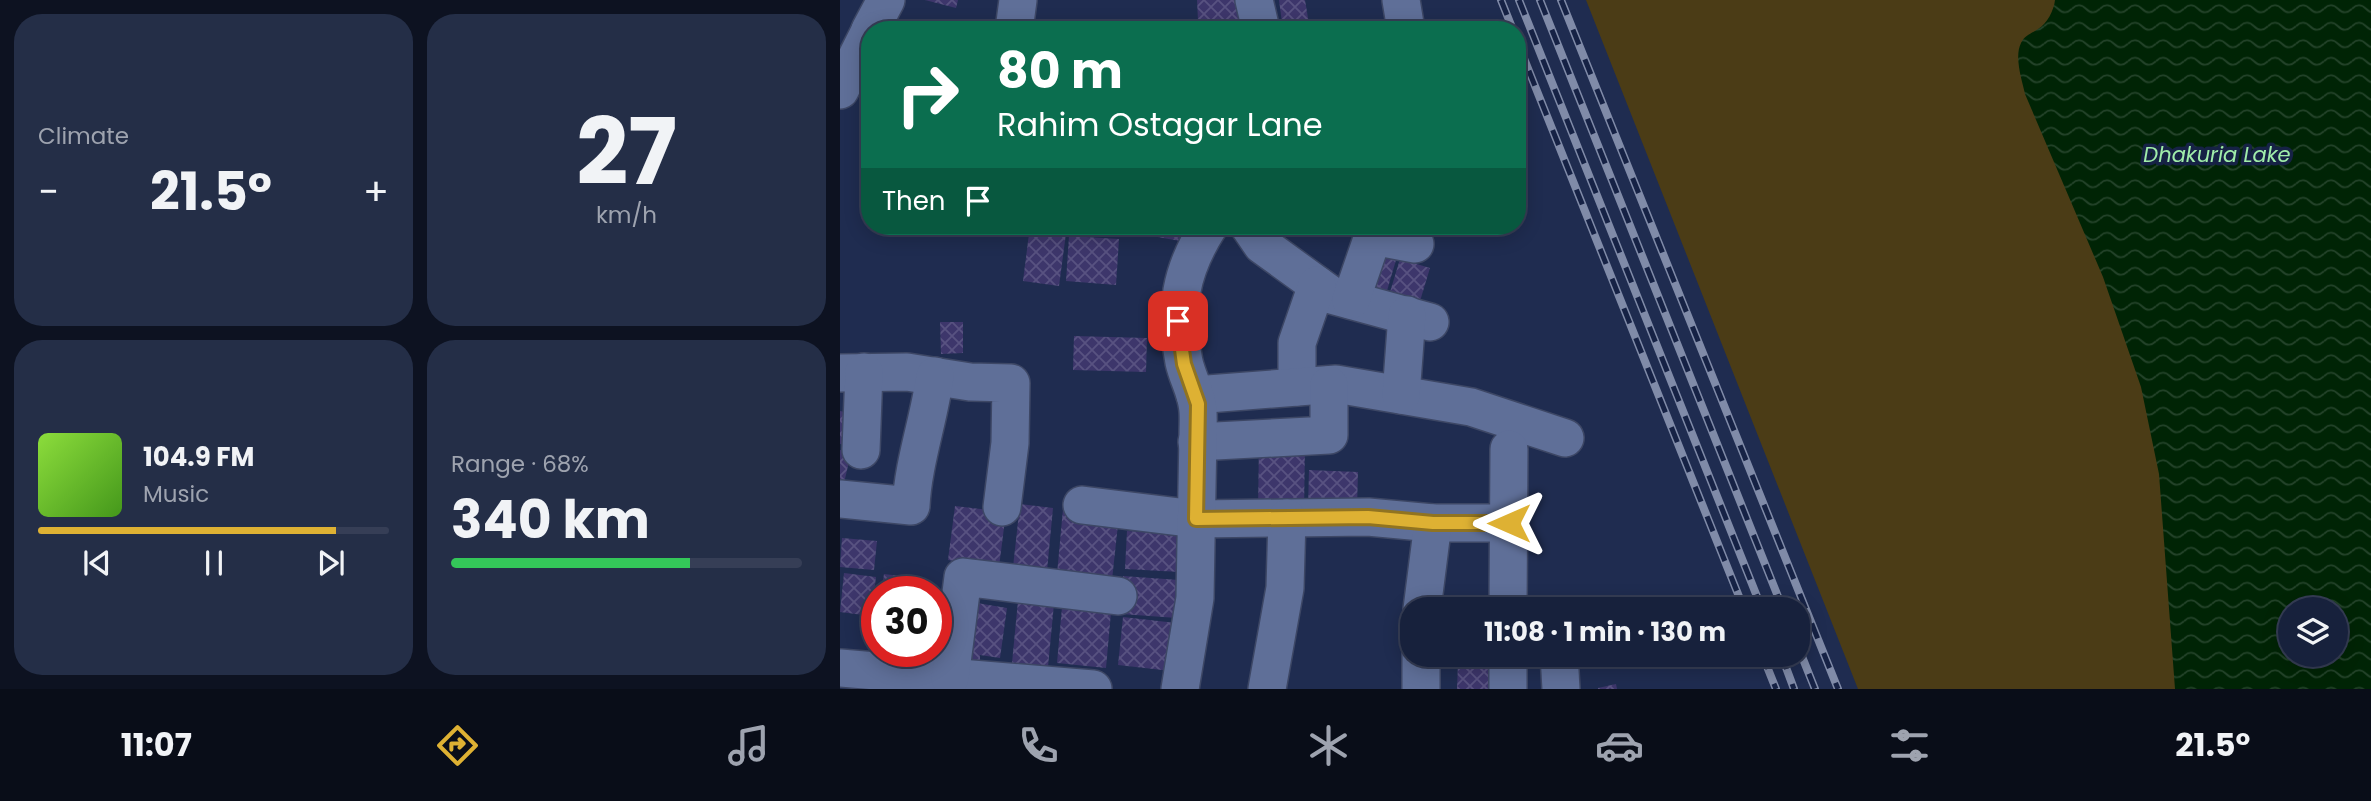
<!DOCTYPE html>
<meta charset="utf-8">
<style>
body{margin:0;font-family:Poppins,sans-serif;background:#242e47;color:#f1f3f6;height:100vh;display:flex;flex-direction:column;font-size:26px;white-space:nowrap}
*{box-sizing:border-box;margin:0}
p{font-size:23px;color:#9ea3af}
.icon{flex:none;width:38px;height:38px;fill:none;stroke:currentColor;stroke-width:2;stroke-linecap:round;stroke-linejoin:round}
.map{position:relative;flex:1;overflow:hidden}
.side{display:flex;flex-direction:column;gap:14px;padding:14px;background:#0d1221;width:840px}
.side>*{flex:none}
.hud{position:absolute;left:21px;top:21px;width:665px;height:214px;border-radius:28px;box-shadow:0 4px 18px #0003,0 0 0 2px #363e56;background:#0b6e4f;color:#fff;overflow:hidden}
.buttons{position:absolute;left:1438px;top:597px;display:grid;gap:14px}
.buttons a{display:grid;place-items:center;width:70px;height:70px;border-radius:50%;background:#17213c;box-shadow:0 4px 18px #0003,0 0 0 2px #363e56;font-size:35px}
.speed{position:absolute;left:21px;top:576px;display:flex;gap:14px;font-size:35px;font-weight:700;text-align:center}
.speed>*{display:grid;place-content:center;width:91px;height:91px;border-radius:50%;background:#17213c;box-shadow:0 4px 18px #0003,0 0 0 2px #363e56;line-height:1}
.speed .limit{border:10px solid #d22;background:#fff;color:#111}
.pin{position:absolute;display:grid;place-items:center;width:60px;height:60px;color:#fff;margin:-30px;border-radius:14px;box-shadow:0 4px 10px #0006}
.me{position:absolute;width:77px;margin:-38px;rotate:270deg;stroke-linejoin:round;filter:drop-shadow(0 0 5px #0008)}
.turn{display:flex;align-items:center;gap:24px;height:147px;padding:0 21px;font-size:32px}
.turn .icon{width:91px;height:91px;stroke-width:2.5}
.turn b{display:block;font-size:49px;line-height:60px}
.then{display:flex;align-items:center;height:66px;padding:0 21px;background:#0003;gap:14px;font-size:26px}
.big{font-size:52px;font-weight:700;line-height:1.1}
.side .card{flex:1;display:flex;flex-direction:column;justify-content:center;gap:10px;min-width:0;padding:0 24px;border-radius:28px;background:#242e47}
.side .dial{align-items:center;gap:0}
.dial b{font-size:91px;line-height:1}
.song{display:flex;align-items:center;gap:21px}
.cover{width:84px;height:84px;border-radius:10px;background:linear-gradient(135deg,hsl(90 70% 55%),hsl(100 70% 35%))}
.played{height:7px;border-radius:4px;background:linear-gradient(90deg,#deb133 85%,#363e56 85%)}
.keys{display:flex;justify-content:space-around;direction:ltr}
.heat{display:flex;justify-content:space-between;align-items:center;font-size:38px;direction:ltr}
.charge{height:10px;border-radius:5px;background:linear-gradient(90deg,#34c759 68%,#363e56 0)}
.side .tiles{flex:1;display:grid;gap:14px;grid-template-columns:repeat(2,1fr)}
.trip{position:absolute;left:560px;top:597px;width:410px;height:70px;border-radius:28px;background:#17213c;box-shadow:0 4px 18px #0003,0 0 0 2px #363e56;font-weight:700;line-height:70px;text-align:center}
.tabs{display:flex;height:112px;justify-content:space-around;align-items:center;background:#090d18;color:#9ea3af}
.tabs .icon{width:49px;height:49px}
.tabs .selected{color:#deb133}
.tabs b{font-size:32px;color:#f1f3f6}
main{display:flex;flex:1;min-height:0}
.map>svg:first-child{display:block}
.park{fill:#4b3c16;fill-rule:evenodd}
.water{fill:url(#water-waves);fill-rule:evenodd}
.building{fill:url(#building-cross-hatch)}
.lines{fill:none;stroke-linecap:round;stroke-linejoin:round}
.minor-casing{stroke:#3d4765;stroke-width:40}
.minor{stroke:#5f6f98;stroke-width:37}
.rail-casing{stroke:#808ba8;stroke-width:8}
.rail{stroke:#162245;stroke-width:5;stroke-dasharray:16;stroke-linecap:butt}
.route-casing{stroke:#907321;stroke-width:18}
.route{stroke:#deb133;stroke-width:12}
.labels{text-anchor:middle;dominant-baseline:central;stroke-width:7;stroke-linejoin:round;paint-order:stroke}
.water-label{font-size:21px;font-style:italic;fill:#a0edaa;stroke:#162245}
</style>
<main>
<section class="side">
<div class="tiles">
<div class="card"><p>Climate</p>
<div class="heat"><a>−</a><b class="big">21.5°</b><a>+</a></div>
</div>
<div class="card dial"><b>27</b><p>km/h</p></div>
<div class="card">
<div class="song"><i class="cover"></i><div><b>104.9 FM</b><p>Music</p></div></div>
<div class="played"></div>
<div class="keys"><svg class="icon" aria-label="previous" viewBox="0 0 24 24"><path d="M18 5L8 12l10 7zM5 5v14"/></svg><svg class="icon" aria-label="pause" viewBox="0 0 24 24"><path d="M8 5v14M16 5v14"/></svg><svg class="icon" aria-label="next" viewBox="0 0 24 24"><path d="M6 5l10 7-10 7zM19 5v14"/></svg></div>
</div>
<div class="card"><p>Range · 68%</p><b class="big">340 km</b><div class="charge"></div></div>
</div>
</section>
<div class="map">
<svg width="1531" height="689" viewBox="0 0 1531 689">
<defs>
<pattern id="water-waves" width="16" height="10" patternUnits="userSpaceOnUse" patternTransform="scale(1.75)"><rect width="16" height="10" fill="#002405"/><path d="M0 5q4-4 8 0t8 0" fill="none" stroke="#24432a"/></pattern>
<pattern id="building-cross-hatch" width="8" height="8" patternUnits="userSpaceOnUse" patternTransform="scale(1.75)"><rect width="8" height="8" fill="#3d366b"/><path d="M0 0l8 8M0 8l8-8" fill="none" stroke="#585281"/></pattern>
</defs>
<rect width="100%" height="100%" fill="#1f2c50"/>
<path class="park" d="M 746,0 L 1531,0 L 1531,689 L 1018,689 ZM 1451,609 L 1496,609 L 1496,654 L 1451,654 Z"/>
<path class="water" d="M 1215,0 L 1531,0 L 1531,689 L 1335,689 L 1319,474 L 1301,387 L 1263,277 L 1185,94 C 1182,80 1174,57 1181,43 C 1185,35 1191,34 1198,29 C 1207,24 1214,10 1215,0 ZM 1451,609 L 1496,609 L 1496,654 L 1451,654 Z"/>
<g class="building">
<polygon points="85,0 118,0 116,8"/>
<polygon points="357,0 403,0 403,20 358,21"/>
<polygon points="439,0 465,0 470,30 443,30"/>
<polygon points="190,226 227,226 219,286 183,281"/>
<polygon points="303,226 354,226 351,243 301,234"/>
<polygon points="229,236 279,239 276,285 226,281"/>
<polygon points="533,253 556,260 544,301 521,295"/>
<polygon points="560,259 590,268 577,311 547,302"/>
<polygon points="100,322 123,322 123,353 101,354"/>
<polygon points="234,336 307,338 306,372 233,370"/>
<polygon points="0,411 16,414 11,446 0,444"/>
<polygon points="419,442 465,443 464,513 418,512"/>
<polygon points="0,450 11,453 1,496 0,495"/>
<polygon points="469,470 518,472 517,509 468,508"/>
<polygon points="180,504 213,508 207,571 173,567"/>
<polygon points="115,506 166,512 159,567 108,560"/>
<polygon points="223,509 279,515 272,580 217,574"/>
<polygon points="287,531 342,534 340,572 285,569"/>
<polygon points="2,538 37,541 34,570 0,567"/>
<polygon points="4,573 36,577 31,616 0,612"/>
<polygon points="44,574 85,579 83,592 41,592"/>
<polygon points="283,576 339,580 337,618 281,614"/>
<polygon points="179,590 215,593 208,667 172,663"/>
<polygon points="223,596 272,601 266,668 217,663"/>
<polygon points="125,601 167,608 160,658 140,655 140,661 117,658"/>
<polygon points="283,617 336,623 331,671 278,665"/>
<polygon points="618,663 660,664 660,689 617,689"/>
<polygon points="776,684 777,689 758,689 758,688"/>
</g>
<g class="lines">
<g class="minor-casing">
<g id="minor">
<polyline points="414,0 421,30"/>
<polyline points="561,0 566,30"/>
<polyline points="30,30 46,0"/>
<polyline points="174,30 178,0"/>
<polyline points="0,90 30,31"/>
<polyline points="409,226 422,245 491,295 590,322"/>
<polyline points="511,300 533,236 575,244"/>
<polyline points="0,373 67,372 130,382 171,383 170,443 162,507"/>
<polyline points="457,387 457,343 477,285"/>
<polyline points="355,395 496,384 631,407 725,438"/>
<polyline points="561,395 567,315"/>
<polyline points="357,442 489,435 489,385"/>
<polyline points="21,450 24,372"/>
<path d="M 0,499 L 71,506 C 73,463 89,420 95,376"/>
<polyline points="242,505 356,519 528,517 593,523 669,523"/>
<polyline points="582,609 593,523"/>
<polyline points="668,609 669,449"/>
<polyline points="719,654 721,689"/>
<polyline points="0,668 253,689"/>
<polyline points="110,678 123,577 278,596"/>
<path d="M 340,689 L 355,598 L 358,432 C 358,423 359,413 357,404 C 355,390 347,376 344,362 C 334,309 340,271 369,226"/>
<polyline points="427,689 445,588 447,518"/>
<polyline points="581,689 581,654"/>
<polyline points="668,689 668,654"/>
</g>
</g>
<use href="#minor" class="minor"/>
<g class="rail-casing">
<g id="rail">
<polyline points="661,0 673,30"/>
<polyline points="679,0 922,609"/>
<polyline points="700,0 943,609"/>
<polyline points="721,0 998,689"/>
<polyline points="677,41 904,609"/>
<polyline points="957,644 975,689"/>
<polyline points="922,654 936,689"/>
<polyline points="941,654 954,689"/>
</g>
</g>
<use href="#rail" class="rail"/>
</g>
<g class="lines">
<g class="route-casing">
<polyline id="route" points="338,321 344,364 358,404 356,519 528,517 593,523 669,523"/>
</g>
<use href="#route" class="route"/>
</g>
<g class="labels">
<g class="water-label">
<text x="1377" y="154">Dhakuria Lake</text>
</g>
</g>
</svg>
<div class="buttons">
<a><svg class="icon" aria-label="layers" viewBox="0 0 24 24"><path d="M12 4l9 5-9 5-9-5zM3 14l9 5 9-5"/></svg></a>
</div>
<div class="speed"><div class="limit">30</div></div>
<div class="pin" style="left:338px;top:321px;background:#d93025"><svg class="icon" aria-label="arrive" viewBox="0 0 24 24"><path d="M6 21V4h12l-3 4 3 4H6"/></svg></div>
<svg class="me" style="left:669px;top:523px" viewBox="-20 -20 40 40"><path d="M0-17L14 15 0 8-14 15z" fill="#deb133" stroke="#fff" stroke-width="4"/></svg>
<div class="trip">11:08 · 1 min · 130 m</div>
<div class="hud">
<div class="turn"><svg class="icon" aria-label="right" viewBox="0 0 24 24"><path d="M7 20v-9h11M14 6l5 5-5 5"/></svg><div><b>80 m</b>Rahim Ostagar Lane</div></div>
<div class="then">Then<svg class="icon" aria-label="arrive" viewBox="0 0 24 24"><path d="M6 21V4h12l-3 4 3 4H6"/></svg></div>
</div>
</div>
</main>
<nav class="tabs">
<b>11:07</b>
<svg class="icon selected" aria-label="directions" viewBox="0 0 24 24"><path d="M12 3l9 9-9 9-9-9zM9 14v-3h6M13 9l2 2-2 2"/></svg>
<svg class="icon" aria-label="music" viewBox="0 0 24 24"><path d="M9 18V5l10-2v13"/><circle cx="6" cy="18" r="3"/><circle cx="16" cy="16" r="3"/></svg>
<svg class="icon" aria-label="phone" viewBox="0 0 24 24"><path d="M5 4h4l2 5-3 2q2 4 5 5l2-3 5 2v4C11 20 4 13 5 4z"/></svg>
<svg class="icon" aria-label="climate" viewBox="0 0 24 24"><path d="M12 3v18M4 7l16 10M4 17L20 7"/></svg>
<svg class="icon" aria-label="car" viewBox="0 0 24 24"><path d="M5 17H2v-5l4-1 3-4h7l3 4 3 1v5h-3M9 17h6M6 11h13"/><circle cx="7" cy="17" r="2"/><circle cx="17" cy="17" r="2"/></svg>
<svg class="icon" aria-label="filters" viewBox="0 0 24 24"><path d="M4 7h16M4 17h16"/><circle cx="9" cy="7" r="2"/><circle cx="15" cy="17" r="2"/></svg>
<b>21.5°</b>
</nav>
